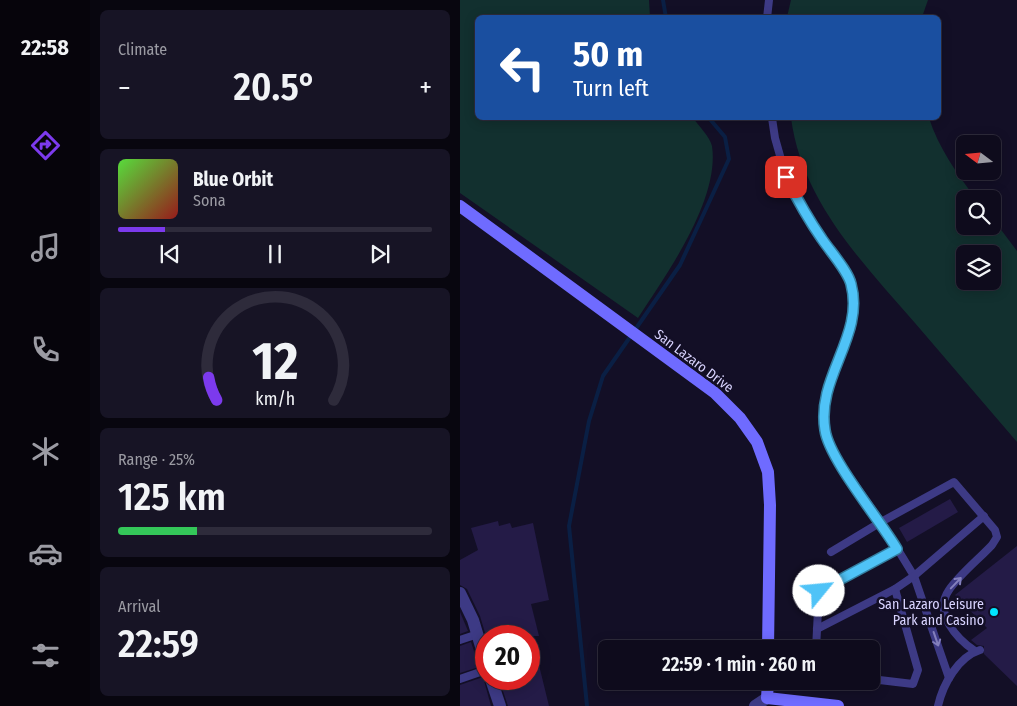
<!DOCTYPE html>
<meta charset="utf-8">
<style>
body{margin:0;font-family:"Fira Sans Condensed",sans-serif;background:#171425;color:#f1f3f6;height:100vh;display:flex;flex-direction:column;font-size:19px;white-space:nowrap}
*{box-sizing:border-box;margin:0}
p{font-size:16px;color:#9b9ba3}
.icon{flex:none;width:28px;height:28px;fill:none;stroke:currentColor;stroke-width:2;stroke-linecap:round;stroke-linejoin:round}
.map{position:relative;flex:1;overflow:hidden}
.details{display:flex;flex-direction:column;gap:10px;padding:10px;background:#08060f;width:370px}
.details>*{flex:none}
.hud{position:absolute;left:15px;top:15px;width:466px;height:105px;border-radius:8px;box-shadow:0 2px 12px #0003,0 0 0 1px #2e2b3b;background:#1a4fa0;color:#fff;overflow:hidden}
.needle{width:32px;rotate:286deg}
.controls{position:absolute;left:496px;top:135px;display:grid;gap:10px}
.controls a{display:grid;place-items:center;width:45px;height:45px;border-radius:8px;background:#0e0b1c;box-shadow:0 2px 12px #0003,0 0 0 1px #2e2b3b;font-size:25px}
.speed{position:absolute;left:15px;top:625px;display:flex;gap:10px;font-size:25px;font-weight:700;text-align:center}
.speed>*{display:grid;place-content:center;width:65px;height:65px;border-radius:50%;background:#0e0b1c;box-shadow:0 2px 12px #0003,0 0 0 1px #2e2b3b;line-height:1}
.speed .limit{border:8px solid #d22;background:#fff;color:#111}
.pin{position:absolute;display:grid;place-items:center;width:42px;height:42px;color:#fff;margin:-21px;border-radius:10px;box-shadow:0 2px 8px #0006}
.me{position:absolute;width:55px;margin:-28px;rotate:62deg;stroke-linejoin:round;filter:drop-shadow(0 0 4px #0008)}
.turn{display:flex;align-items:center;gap:18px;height:105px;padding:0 15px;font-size:22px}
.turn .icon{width:65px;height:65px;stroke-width:2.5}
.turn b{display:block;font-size:35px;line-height:42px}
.big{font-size:38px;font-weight:600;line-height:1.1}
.details .tile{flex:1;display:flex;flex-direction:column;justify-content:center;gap:8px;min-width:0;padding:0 18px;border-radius:8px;background:#171425}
.details .dial{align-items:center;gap:0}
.dial svg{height:130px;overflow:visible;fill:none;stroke:#2e2b3b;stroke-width:7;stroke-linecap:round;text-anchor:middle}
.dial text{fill:#f1f3f6;stroke:none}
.song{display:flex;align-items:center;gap:15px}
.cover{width:60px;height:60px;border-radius:8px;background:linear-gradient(135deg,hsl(110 70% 55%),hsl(0 70% 35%))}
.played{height:5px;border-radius:2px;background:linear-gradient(90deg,#7c3aed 15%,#2e2b3b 15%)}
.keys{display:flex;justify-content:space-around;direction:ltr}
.heat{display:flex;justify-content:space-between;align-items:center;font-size:28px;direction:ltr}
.charge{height:8px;border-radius:4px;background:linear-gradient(90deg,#34c759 25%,#2e2b3b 0)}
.trip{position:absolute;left:138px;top:640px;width:282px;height:50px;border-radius:8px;background:#0e0b1c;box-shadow:0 2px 12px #0003,0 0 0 1px #2e2b3b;font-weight:600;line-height:50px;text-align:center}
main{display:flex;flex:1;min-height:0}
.menu{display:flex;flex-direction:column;width:90px;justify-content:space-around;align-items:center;background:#06040b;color:#9b9ba3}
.menu .icon{width:35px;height:35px}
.menu .current{color:#7c3aed}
.menu b{font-size:22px;color:#f1f3f6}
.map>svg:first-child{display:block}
.green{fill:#12302f;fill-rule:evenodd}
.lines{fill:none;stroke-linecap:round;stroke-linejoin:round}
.stream{stroke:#0a1f44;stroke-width:4}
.building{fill:#241b47}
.lane{stroke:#3d3a85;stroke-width:8}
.street{stroke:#3d3a85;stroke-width:12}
.secondary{stroke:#6f6bff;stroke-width:12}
.oneway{stroke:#837fbc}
.route-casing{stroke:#337fa1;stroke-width:12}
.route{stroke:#4fc3f7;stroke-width:9}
.poi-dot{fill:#00e5ff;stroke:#130f26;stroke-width:2}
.labels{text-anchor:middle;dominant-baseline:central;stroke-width:5;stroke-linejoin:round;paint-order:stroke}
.street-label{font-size:14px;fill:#d9d4ff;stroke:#130f26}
.poi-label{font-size:14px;fill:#d9d4ff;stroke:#130f26;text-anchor:end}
</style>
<main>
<nav class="menu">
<b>22:58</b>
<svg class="icon current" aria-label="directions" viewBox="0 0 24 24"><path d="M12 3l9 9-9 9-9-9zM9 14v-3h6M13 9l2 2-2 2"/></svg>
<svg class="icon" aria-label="music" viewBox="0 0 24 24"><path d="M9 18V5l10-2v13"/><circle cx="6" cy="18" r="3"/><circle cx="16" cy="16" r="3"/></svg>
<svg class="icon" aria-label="phone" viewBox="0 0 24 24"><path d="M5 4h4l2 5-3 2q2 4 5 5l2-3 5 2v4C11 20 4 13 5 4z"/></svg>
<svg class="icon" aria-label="climate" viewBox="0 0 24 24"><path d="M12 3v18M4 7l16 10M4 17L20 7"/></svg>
<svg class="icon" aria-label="car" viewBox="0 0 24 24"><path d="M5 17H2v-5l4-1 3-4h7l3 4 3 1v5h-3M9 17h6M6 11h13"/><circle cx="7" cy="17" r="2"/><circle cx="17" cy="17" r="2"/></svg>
<svg class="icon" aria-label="filters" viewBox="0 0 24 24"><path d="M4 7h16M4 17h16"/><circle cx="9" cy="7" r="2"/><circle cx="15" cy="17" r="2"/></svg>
</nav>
<section class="details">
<div class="tile"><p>Climate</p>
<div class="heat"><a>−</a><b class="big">20.5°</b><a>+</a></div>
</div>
<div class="tile">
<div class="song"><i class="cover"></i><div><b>Blue Orbit</b><p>Sona</p></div></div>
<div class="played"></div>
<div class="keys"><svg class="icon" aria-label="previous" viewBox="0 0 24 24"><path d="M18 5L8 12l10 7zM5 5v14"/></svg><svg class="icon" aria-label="pause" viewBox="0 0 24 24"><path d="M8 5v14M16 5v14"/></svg><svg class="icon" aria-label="next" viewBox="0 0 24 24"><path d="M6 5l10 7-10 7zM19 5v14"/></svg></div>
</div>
<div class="tile dial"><svg viewBox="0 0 100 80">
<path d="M14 69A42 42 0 1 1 86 69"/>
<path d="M14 69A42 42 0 0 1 9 55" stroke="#7c3aed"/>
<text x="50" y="56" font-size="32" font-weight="700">12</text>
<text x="50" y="72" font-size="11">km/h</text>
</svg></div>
<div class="tile"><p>Range · 25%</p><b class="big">125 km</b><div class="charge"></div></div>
<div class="tile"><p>Arrival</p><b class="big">22:59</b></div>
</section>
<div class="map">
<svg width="557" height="706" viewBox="0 0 557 706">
<rect width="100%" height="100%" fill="#130f26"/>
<g class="green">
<path d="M 0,0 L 189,0 L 190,17 L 18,18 L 18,118 L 233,118 C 238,125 250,137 252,146 C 260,200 206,275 178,318 L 0,193 Z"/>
<polygon points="331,0 468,0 462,17 327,17"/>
<path d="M 331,118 L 469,118 C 478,147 498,175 516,199 L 505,199 L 505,226 L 532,226 L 533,219 L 557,251 L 557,442 C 523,402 489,363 455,323 C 402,262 342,201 331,118 ZM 505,254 L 532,254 L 532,281 L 505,281 Z"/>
</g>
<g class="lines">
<g class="stream">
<polyline points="203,0 206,18"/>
<polyline points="127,706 109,526 129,421 143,376 220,265 269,159 265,137 249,118"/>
</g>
</g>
<g class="building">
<polygon points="490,499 498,512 447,542 439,528"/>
<polygon points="38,521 39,526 50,523 52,528 73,523 89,600 71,604 79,636 26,636 20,616 7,589 0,585 0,560 18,550 11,528"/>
<polygon points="557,546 557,686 524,654 524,646 517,645 511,640 527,628 495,595"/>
<polygon points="0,612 8,631 0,634"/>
<polygon points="11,642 19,667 0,673 0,646"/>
<polygon points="78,661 89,706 48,706 39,679 69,679 69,663"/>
<polygon points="23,677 31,706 0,706 0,685"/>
</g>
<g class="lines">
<g class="lane">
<polyline points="307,18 309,0"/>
<polyline points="312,118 315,138 326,177 342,210 391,282 394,302 392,327 364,400 365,431 375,456 421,522 454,576 489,678"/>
<path d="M 371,552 L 421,522 L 494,482 L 535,530 L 537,537 L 532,545 C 519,559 500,574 489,590 C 473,613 497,639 515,651"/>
<polyline points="357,629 435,589 454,576 524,516"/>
<polyline points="0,640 18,634"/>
<polyline points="356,649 359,591 437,549"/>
<polyline points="0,679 26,670"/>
<polyline points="411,679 453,684 458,670 435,589"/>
<path d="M 478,706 C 483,684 498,657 520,650"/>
</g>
<g class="street">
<polyline points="0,593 13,620 26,663"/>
<polyline points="31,679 40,706"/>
<polyline points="295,706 307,698"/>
</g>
<g class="secondary">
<polyline points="0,206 255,393 280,418 297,442 308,472 310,505 308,649"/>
<polyline points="308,681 307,698 378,706"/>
</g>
</g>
<defs><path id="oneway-shaft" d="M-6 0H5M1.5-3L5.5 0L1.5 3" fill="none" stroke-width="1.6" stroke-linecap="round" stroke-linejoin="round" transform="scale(1.25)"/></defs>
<g class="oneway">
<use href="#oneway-shaft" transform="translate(496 583) rotate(-46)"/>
<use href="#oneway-shaft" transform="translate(476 639) rotate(71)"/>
</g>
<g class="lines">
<g class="route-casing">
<path id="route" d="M 326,177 C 337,199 348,219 362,239 C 370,251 388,271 391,284 C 405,336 356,377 365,430 C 369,459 420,520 437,549 L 359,591"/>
</g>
<use href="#route" class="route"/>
</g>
<circle class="poi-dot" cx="534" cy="612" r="5"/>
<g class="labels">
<g class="street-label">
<text transform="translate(234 361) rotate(37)">San Lazaro Drive</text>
</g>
<g class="poi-label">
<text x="524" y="604">San Lazaro Leisure<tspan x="524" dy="16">Park and Casino</tspan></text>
</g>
</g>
</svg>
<div class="controls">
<a><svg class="needle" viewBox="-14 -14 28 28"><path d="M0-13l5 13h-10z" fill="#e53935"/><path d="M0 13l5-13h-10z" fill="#9b9ba3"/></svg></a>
<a><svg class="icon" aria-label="search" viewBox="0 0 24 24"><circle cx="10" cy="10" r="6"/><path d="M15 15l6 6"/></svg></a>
<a><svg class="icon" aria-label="layers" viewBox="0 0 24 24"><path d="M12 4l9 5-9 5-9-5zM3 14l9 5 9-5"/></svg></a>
</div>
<div class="speed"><div class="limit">20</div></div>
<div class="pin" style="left:326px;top:177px;background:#d93025"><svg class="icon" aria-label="arrive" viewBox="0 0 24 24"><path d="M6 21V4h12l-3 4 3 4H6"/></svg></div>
<svg class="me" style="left:359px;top:591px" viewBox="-20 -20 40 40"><circle r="19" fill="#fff"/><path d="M0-13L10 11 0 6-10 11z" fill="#4fc3f7"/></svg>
<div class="trip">22:59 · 1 min · 260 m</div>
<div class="hud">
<div class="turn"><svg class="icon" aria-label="left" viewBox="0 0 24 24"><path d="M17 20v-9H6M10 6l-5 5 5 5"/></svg><div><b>50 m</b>Turn left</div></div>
</div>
</div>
</main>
